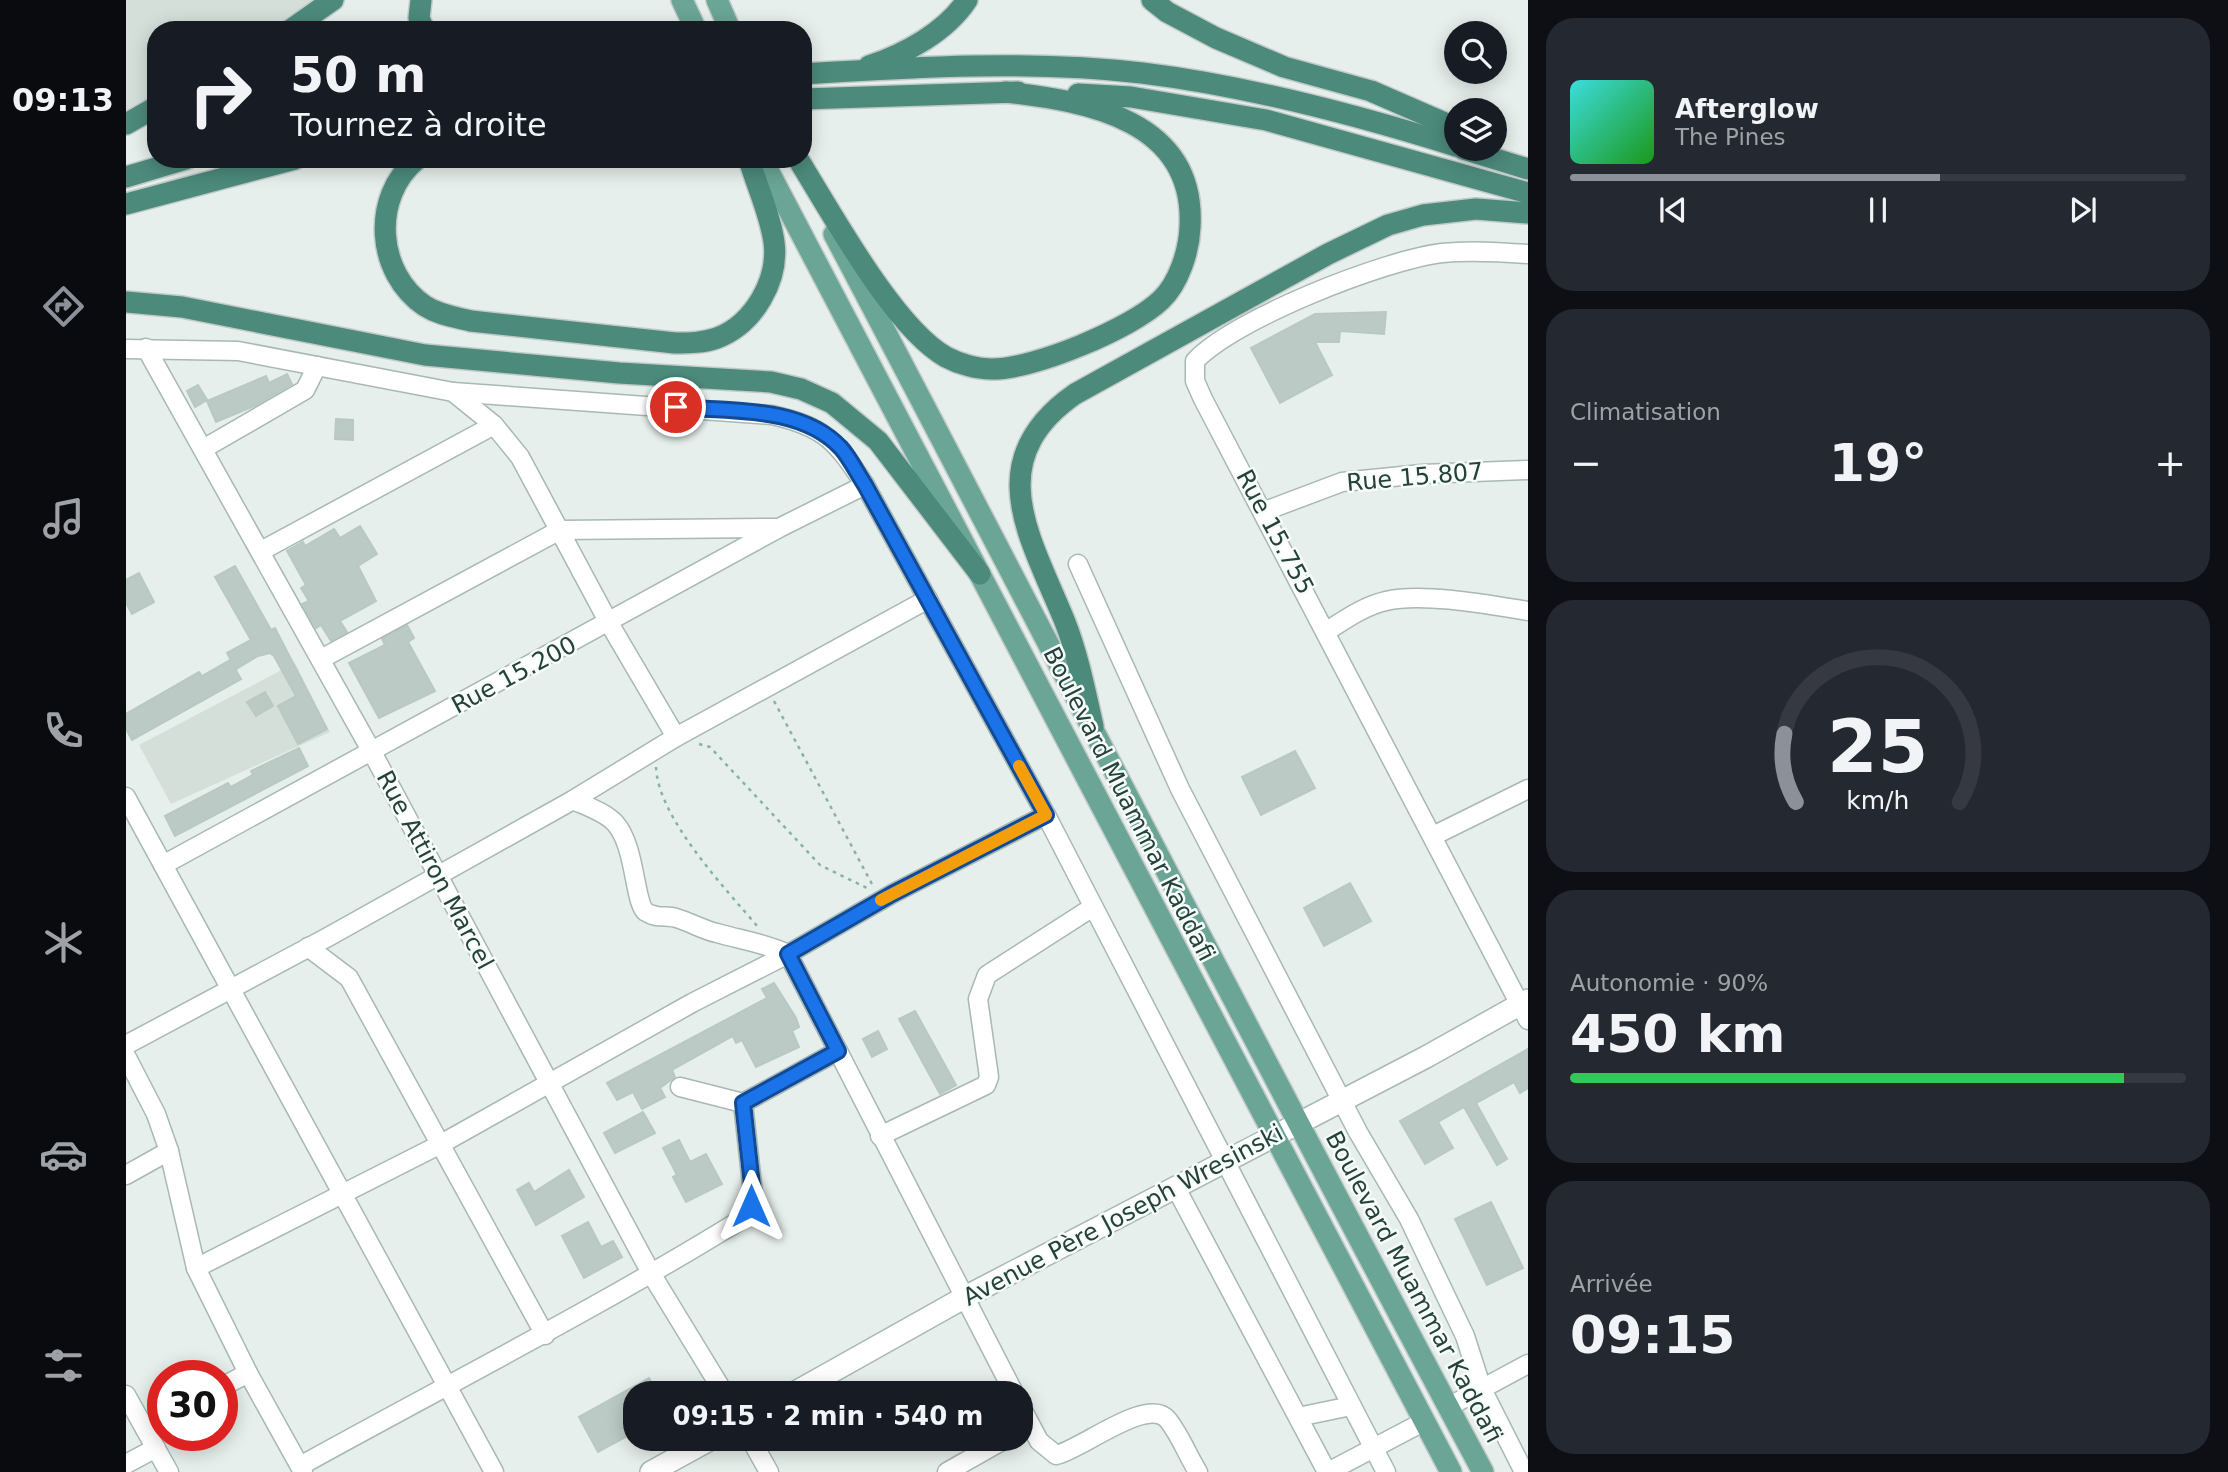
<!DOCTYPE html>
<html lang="fr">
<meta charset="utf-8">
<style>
body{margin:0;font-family:"DejaVu Sans",sans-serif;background:#242831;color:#f1f3f6;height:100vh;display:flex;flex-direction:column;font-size:26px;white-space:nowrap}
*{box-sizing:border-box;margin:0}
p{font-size:23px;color:#9ea1a6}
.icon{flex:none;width:38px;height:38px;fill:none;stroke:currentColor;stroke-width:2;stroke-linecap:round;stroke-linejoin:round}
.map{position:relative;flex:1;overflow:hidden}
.side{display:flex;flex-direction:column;gap:18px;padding:18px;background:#0d0f14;width:700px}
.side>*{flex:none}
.hud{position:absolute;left:21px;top:21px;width:665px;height:147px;border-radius:28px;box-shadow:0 4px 18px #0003;background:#171b24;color:#f1f3f6;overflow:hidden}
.tools{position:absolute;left:1318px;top:21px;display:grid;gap:14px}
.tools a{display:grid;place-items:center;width:63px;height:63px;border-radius:50%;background:#171b24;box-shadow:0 4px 18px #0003;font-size:35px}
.speed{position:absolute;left:21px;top:1360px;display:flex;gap:14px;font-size:35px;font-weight:700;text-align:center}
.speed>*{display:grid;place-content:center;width:91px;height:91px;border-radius:50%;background:#171b24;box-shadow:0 4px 18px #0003;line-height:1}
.speed .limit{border:10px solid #d22;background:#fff;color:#111}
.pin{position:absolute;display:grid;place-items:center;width:60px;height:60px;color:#fff;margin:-30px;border:4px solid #fff;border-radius:50%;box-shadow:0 2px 7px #0007}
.me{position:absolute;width:77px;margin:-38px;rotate:0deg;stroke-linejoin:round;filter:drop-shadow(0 0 5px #0008)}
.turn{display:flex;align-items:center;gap:24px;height:147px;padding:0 28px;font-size:32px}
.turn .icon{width:91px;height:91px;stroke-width:2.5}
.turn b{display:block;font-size:49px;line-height:60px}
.big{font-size:52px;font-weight:700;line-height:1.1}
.side .card{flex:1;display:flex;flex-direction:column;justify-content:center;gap:10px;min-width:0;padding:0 24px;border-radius:28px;background:#242831}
.side .dial{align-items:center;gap:0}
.dial svg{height:182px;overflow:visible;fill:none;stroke:#363941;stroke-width:7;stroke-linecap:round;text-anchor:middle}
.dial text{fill:#f1f3f6;stroke:none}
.song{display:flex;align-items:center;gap:21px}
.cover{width:84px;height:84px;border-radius:10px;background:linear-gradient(135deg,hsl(180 70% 55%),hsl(120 70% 35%))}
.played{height:7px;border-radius:4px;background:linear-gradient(90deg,#8c9099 60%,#363941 60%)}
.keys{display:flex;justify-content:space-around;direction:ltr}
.heat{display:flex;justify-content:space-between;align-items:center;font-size:38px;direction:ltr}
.charge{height:10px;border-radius:5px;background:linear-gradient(90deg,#34c759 90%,#363941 0)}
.trip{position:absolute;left:497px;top:1381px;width:410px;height:70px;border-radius:28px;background:#171b24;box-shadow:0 4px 18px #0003;font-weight:700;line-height:70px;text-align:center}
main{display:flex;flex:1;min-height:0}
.dock{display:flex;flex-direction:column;width:126px;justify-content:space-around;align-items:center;background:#090b0e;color:#9ea1a6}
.dock .icon{width:49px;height:49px}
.dock .active{color:#8c9099}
.dock b{font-size:32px;color:#f1f3f6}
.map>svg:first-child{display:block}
.built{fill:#d4dfda}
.building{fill:#bbcac4;stroke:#b8c9c2;stroke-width:2}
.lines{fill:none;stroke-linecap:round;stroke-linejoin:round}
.minor-casing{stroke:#a8b8b2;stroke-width:21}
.tertiary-casing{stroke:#a8b8b2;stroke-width:24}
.primary-casing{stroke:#c2cac8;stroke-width:24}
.trunk-casing{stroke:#c2cac8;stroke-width:24}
.path{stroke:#86b3a5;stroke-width:2.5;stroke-dasharray:3.5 5;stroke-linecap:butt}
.minor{stroke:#fff;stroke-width:18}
.tertiary{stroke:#fff;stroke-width:21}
.primary{stroke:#6aa596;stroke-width:21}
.trunk{stroke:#4c8a7c;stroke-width:21}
.route-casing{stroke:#114b97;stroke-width:18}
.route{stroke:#1a73e8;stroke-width:12}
.slow{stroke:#f59e0b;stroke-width:12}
.labels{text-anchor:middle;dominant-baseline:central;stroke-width:5;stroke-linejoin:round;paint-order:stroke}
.street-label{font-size:24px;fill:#24423a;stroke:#f7fbf9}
</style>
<main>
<nav class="dock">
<b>09:13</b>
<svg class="icon active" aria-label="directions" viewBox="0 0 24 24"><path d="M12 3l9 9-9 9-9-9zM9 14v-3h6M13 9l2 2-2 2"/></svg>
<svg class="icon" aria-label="music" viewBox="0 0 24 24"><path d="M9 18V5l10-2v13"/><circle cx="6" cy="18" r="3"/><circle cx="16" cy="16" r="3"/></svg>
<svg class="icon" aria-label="phone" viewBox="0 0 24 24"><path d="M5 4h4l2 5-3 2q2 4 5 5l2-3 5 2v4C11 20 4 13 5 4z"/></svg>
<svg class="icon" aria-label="climate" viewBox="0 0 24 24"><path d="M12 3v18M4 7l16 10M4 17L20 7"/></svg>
<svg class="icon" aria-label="car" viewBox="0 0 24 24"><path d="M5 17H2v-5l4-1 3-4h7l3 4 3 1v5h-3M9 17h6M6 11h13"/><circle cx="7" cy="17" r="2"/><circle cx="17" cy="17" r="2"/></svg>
<svg class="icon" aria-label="filters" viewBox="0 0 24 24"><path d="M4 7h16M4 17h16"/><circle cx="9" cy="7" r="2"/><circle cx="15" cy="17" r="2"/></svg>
</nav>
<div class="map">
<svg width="1402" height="1472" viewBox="0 0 1402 1472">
<rect width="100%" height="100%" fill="#e6efeb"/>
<g class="built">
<polygon points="0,0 207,0 164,30 30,30 30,107 0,124"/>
<polygon points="169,663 204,732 45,804 13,745"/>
</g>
<g class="building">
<polygon points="1260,312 1258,334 1214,331 1213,342 1189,342 1206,375 1154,403 1125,348 1189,314"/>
<polygon points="161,374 166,384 128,406 90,422 81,401 140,376 143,383"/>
<polygon points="72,385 81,400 69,407 61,391"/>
<polygon points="210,419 227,420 227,440 209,439"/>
<polygon points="234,526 251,554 232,566 250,601 214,621 221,632 205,641 195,625 190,628 176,604 183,601 175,588 180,585 161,551 177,542 179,546 208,529 214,538"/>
<polygon points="109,566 145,630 149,628 201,729 172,744 152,706 170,696 148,656 144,653 132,656 110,669 101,653 125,640 89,577"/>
<polygon points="13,573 28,602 6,614 0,603 0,580"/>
<polygon points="281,625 288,638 282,642 309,691 253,718 223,663 259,645 256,639"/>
<polygon points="104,660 115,679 6,740 0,729 0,714 73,672 76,676"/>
<polygon points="139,692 147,706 130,716 121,702"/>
<polygon points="173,748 182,766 49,836 39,816 102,783 105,787 127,775 125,771"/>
<polygon points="1169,751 1189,788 1135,815 1116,777"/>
<polygon points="1224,883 1245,921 1198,946 1178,908"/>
<polygon points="648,983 670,1018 673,1027 666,1031 673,1047 630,1067 616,1040 610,1043 607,1036 546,1070 549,1077 534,1088 539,1097 516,1109 507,1092 491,1100 481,1083 641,998 636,989"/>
<polygon points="789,1011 830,1085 814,1094 773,1019"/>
<polygon points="752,1031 761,1049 746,1057 737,1039"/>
<polygon points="1402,1049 1402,1088 1394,1093 1388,1082 1350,1103 1381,1159 1371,1165 1338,1107 1312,1122 1327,1148 1299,1164 1274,1121"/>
<polygon points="517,1112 529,1133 489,1153 478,1133"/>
<polygon points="553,1140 564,1162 580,1154 596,1184 560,1202 547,1177 551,1175 537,1148"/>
<polygon points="443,1170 458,1197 410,1225 391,1190 403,1183 408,1192"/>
<polygon points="1365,1202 1397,1268 1361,1285 1329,1219"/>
<polygon points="462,1222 475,1247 487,1241 496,1257 458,1278 436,1236"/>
<polygon points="523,1378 531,1393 509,1393 509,1432 472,1452 453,1417"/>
</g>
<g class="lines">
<g class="minor-casing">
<g id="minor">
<path d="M 1402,254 C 1374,252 1344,250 1316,253 C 1258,260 1108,319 1069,361 L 1069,381 L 1077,399 L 1402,1020"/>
<polyline points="20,348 246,752 526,1275 598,1393"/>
<path d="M 0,349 L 112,351 L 327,392 L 646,415 C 699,427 710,441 739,485 L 920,815 L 1260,1472"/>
<polyline points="327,392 368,425 394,457 483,623 550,737"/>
<polyline points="77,449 179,390 191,366"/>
<polyline points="1139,511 1216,482 1296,474 1402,470"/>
<polyline points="135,551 368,425"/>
<polyline points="952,564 1054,789 1232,1132 1283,1219 1339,1336 1356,1389 1398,1472"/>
<path d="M 1201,631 C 1220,619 1238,606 1260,601 C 1296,592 1365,605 1402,611"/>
<polyline points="195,659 434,530 649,528"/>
<polyline points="0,797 368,1472"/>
<path d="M 447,800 C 460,806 479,812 489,823 C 510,846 508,903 520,912 C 531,919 540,915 550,918 C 564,922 577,930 591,933 C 615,940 639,943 662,954 L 888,1393"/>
<polyline points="1307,836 1402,789"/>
<polyline points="37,865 653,528 739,485"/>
<polyline points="182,947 223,978 419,1335"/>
<polyline points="0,1045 202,937 447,800 550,737 802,599"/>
<polyline points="0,1056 30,1114 43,1151 70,1268 122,1373 177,1472"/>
<polyline points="617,1103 712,1051"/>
<polyline points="754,1136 860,1085 863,1077 852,999 861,975 967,907"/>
<polyline points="0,1175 43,1151"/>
<polyline points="1050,1188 1201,1472"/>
<polyline points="70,1268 315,1144 566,1003 662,954 766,894 920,815"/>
<polyline points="96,1387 122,1373"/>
<polyline points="0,1395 43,1472"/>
<path d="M 894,1405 L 913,1441 L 930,1455 C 955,1450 1022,1395 1042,1420 C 1054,1435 1062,1456 1072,1472"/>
<polyline points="1322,1407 1402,1364"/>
<polyline points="1172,1417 1225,1406"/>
<polyline points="19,1429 37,1420"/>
<polyline points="624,1438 643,1472"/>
<polyline points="0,1464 30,1448"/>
<path d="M 174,1466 C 324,1383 476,1306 621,1216 L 627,1194 L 617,1103 L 554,1087"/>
<polyline points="821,1472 881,1438"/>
<polyline points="1202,1472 1299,1421"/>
</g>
</g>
<g class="tertiary-casing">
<g id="tertiary">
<polyline points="668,1393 841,1296 1300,1057 1402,1000"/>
<polyline points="525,1472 587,1438"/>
</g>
</g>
<g class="primary-casing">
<g id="primary">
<polyline points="556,0 570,30"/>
<polyline points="591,0 604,30"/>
<polyline points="636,159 1325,1472"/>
<path d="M 708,234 C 925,646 1137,1061 1357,1472"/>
</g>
</g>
<g class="trunk-casing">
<g id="trunk">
<polyline points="295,0 293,18 298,30"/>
<polyline points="1026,0 1041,12 1090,38 1158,67 1245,91 1330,128"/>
<polyline points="164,30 207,0"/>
<path d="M 743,66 C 779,54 820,32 841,0"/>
<path d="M 677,74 C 790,67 903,60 1016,73 C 1122,86 1228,114 1330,146"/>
<polyline points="952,94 1005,97 1140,120 1402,193"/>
<polyline points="677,99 892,92"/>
<polyline points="0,124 30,107"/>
<polyline points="1337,149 1402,169"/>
<path d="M 291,159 C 245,197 250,273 299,306 C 313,315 329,317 345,321 L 549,343 C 563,343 577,343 591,338 C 628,324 653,280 648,242 C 644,213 631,187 623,159"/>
<path d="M 672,159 C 705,212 768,328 820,357 C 833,364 851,369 866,369 C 908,369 1005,329 1035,300 C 1053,283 1063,251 1064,227 C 1070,120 961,101 879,92"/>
<polyline points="0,177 60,159"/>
<polyline points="0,204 169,159"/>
<polyline points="0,302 56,307 299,355 493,373 645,382 675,389 706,403 752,441 854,574"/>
<path d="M 967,726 C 959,691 952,655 939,622 C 905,538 853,461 949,394 L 1202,254 L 1262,225 L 1297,215 L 1350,209 L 1402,213"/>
</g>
</g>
<g class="path">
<polyline points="648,701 747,886"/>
<polyline points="573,744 584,747 694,865 743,889"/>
<path d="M 530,767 C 532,818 599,888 632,927"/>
</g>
<use href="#minor" class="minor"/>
<use href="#tertiary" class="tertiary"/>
<use href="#primary" class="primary"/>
<use href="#trunk" class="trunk"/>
</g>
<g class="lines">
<g class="route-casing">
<path id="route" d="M 550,407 C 604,412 675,405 715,448 C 724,458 731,473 739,485 L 920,815 L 766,894 L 662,954 L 712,1051 L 617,1103 L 627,1194 L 625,1206"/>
</g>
<use href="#route" class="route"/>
<polyline class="slow" points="755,900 920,815 893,766"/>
</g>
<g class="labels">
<g class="street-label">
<text transform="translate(1289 477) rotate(-5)">Rue 15.807</text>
<text transform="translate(1149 532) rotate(62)">Rue 15.755</text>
<text transform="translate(388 675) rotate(-28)">Rue 15.200</text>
<text transform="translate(1003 804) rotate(63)">Boulevard Muammar Kaddafi</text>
<text transform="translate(309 870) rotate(62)">Rue Attiron Marcel</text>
<text transform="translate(997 1215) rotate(-28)">Avenue Père Joseph Wresinski</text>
<text transform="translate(1288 1287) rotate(62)">Boulevard Muammar Kaddafi</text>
</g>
</g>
</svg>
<div class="tools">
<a><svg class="icon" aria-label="search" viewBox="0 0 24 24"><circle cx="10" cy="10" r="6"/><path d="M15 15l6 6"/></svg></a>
<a><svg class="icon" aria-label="layers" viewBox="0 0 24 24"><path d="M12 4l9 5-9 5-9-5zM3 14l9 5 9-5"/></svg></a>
</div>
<div class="speed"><div class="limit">30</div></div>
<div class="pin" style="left:550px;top:407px;background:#d93025"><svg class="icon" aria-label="arrive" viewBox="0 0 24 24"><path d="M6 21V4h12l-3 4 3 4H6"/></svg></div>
<svg class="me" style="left:625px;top:1206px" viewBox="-20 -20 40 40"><path d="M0-17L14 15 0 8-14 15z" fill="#1a73e8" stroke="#fff" stroke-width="4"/></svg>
<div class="trip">09:15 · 2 min · 540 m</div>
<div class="hud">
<div class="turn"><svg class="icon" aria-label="right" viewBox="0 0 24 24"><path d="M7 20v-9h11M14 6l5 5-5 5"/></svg><div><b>50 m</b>Tournez à droite</div></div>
</div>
</div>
<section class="side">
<div class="card">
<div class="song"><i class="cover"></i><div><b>Afterglow</b><p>The Pines</p></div></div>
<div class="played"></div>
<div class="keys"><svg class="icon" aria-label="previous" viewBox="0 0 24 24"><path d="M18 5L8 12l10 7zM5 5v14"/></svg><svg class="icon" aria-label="pause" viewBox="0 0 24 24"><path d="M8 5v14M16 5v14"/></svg><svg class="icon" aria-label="next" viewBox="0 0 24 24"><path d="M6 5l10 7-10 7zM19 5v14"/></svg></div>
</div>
<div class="card"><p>Climatisation</p>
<div class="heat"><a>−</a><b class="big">19°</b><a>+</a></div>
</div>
<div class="card dial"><svg viewBox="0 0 100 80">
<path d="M14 69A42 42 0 1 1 86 69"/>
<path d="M14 69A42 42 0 0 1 9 39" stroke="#8c9099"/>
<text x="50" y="56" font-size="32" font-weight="700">25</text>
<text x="50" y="72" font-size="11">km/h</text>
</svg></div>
<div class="card"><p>Autonomie · 90%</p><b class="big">450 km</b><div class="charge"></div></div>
<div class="card"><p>Arrivée</p><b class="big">09:15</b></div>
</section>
</main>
